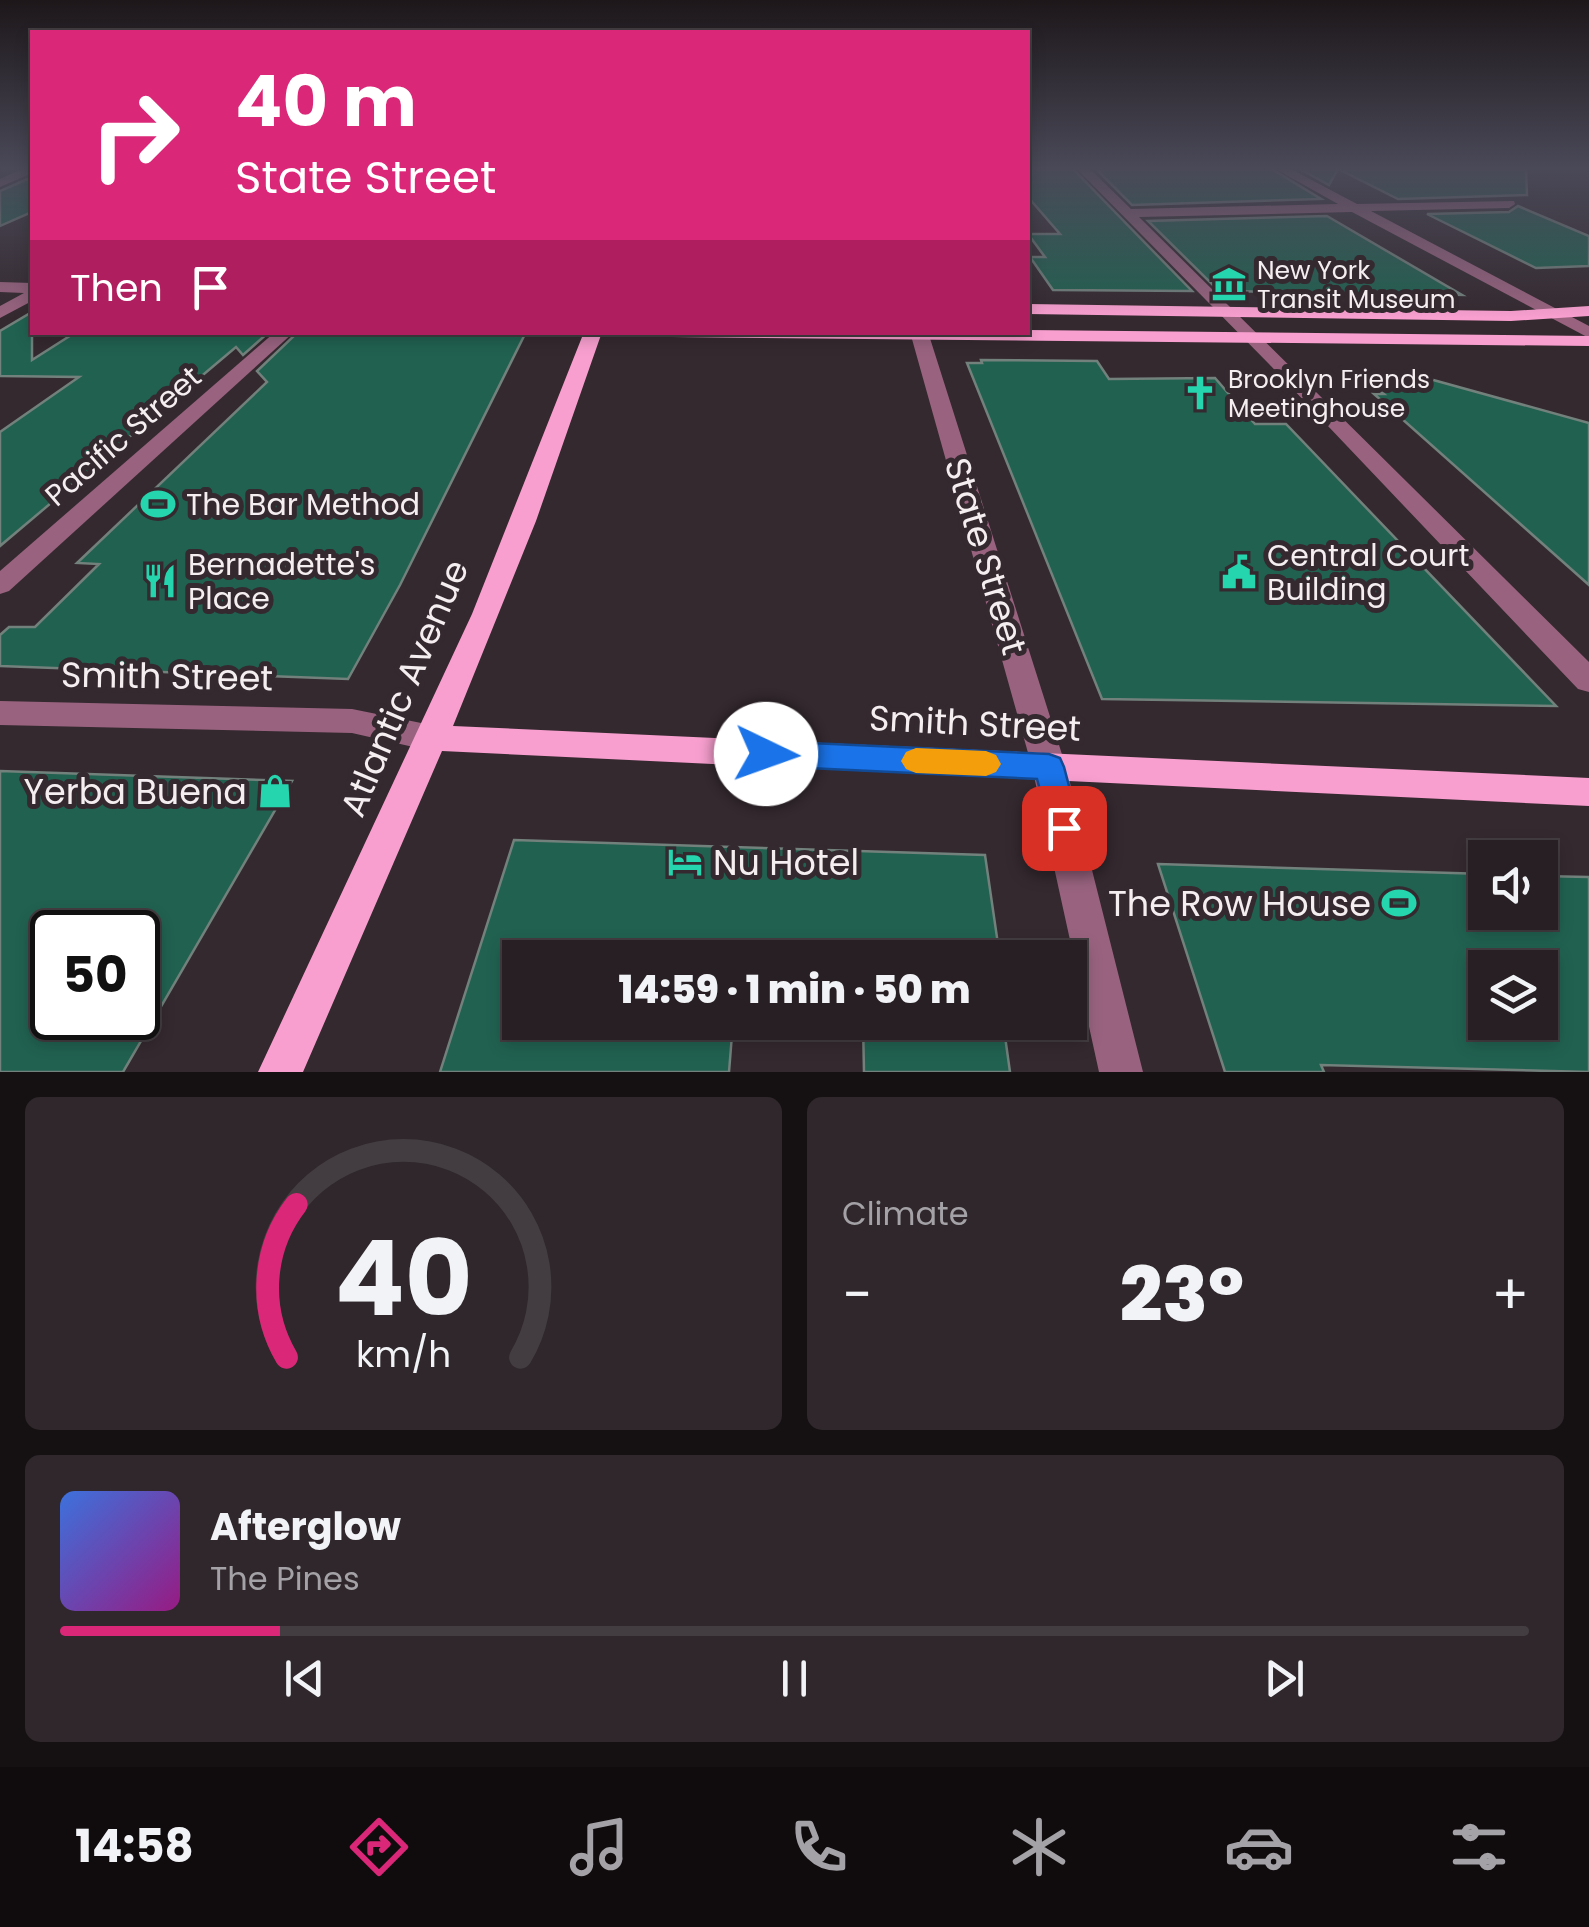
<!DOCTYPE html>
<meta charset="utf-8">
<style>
body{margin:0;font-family:Poppins,sans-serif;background:#2f272b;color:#f1f3f6;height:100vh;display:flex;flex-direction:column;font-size:38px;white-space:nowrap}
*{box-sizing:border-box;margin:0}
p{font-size:32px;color:#a4a2a6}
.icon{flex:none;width:55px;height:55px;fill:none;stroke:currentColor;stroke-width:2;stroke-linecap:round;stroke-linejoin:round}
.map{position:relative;height:1072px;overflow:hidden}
.details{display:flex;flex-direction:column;gap:25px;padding:25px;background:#151113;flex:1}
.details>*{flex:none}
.guide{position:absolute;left:30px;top:30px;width:1000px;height:305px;border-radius:0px;box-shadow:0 5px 15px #0003,0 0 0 2px #433d41;background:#db2777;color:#fff;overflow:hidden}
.controls{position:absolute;left:1468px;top:840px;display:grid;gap:20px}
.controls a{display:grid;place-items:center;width:90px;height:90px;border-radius:0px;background:#271f23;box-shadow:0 5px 15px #0003,0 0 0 2px #433d41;font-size:50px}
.speed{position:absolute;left:30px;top:910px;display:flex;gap:20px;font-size:50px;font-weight:700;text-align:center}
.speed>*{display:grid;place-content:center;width:130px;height:130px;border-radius:50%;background:#271f23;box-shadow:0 5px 15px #0003,0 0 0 2px #433d41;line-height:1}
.speed .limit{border:5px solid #111;border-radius:15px;background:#fff;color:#111}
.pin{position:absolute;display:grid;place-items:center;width:85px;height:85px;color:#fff;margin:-42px;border-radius:20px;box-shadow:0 5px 15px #0006}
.me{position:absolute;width:110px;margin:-55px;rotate:93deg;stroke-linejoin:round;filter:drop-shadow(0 0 8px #0008)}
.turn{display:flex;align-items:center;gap:35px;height:210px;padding:0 40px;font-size:45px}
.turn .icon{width:130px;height:130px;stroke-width:2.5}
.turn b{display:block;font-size:70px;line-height:85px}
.then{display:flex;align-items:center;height:95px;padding:0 40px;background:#0003;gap:20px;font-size:38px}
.big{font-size:75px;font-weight:800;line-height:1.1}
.details .tile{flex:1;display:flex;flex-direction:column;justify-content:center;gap:15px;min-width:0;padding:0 35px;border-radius:15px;background:#2f272b}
.details .dial{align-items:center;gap:0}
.dial svg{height:260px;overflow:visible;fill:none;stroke:#433d41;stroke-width:7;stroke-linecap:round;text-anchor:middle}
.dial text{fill:#f1f3f6;stroke:none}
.song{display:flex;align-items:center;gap:30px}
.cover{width:120px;height:120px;border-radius:15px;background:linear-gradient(135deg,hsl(220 70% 55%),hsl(310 70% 35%))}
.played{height:10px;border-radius:5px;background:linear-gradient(90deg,#db2777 15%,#433d41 15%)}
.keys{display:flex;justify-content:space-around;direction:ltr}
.heat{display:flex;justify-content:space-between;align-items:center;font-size:55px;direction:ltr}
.details .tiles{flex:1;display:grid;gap:25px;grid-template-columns:1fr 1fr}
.tile:last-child{grid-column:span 2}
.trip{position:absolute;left:502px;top:940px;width:585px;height:100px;border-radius:0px;background:#271f23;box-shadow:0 5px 15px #0003,0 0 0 2px #433d41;font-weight:800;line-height:100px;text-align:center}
.dock{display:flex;height:160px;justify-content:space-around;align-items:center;background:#100c0e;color:#a4a2a6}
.dock .icon{width:70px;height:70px}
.dock .current{color:#db2777}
.dock b{font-size:45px;color:#f1f3f6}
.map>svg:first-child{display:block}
.building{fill:#216150;stroke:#72817c;stroke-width:2.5;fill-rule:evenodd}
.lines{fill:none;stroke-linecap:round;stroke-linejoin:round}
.minor{fill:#99637f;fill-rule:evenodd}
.major{fill:#f89fcf;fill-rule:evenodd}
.route{fill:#1a73e8;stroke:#114b97;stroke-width:2.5}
.slow{fill:#f59e0b}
.labels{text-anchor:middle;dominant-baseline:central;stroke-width:10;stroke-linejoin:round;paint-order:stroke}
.far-poi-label{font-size:25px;fill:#f5eef1;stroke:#34292f;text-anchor:start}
.street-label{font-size:30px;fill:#f5eef1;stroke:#34292f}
.poi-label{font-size:30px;fill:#f5eef1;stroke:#34292f;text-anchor:start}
.near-street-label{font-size:35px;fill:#f5eef1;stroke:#34292f}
.near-poi-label{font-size:35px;fill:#f5eef1;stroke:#34292f;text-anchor:end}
</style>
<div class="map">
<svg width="1589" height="1072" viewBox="0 0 1589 1072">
<rect width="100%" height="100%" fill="#34292f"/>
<g class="building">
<polygon points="1028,168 1072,168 1192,291 1053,290 1030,257 1045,257 1028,234 1060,234 1028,197"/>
<polygon points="1095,168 1270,168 1321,199 1132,205"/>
<polygon points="1298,168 1526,168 1527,195 1398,199 1338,169 1329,185"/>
<polygon points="32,177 32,212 0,226 0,191"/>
<polygon points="1518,206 1589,236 1589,266 1536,268 1427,214 1509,212"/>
<polygon points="1327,216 1462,295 1219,291 1148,221"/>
<polygon points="32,312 32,360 76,332 269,332 243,355 236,347 0,546 0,432 79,377 0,376 0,331"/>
<polygon points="298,332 526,332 400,585 348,679 0,666 0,635 9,627 35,627 99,564 77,563 267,382 257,371"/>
<polygon points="981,360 1097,361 1109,379 1215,378 1255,424 1286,424 1556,706 1102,699 967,363 982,363"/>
<polygon points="1358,371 1424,381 1426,378 1589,423 1589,585 1374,394 1384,394"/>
<path d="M 0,771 L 292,781 L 123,1072 L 0,1072 ZM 52,932 L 138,932 L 138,1018 L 52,1018 Z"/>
<polygon points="514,840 985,855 1000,958 520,958 520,1022 733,1022 729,1072 440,1072"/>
<path d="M 1158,864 L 1485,874 L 1485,912 L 1540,912 L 1540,876 L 1589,877 L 1589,1072 L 1321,1065 L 1324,1072 L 1225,1072 ZM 1485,968 L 1540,968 L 1540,1022 L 1485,1022 Z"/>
<polygon points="863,1022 1003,1022 1010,1072 864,1072"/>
</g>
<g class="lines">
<g class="minor">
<polygon points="24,168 32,168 32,173 0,187 0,179"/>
<polygon points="1076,168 1089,168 1131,209 1338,204 1274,168 1289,168 1357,204 1514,201 1515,204 1509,208 1371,211 1589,326 1589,338 1352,212 1139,217 1589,662 1589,692 1578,689 1269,364"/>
<polygon points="0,282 32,283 32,301 0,318 0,306 24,293 0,292"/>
<polygon points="275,332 294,332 9,591 0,594 0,571"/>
<polygon points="910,332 928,332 1066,767 1143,1072 1099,1072 1032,767"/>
<polygon points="0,701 352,709 431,725 442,729 447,738 442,747 431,751 352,733 0,725"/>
</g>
<g class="major">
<polygon points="1028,304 1511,311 1589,306 1589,316 1511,321 1028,314"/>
<polygon points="1028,330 1589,336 1589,346 672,337 664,332"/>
<polygon points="584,332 602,332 536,521 453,726 1589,778 1589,806 442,751 303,1072 258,1072 472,614"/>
</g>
</g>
<linearGradient id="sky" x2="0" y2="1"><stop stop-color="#1d171a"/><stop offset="0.53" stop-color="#4a4958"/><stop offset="1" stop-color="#4a4958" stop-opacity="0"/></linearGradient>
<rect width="1589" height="318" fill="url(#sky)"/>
<polygon class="route" points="766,741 1049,754 1060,758 1064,767 1080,828 1075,839 1064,843 1053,839 1037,779 766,766 755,762 751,754 755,745"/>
<polygon class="slow" points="916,748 986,751 996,755 1001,764 996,772 986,776 916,773 906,769 901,761 906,752"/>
<defs>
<g id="museum-bare" transform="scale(2.7)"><path d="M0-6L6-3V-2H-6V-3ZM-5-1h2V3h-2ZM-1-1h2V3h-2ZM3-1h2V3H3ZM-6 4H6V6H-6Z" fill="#25d5ae" stroke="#34292f" stroke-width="2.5" paint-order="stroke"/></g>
<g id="church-bare" transform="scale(2.7)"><path d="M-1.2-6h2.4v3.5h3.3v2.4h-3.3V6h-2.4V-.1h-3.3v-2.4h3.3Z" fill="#25d5ae" stroke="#34292f" stroke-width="2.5" paint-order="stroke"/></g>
<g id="stadium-bare" transform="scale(2.7)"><path d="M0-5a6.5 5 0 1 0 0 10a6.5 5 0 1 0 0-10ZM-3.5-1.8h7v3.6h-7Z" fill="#25d5ae" stroke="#34292f" stroke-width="2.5" paint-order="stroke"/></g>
<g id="civic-bare" transform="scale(2.7)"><path d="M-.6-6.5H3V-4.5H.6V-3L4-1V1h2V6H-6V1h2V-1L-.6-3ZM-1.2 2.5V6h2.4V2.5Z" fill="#25d5ae" stroke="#34292f" stroke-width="2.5" paint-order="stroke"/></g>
<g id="restaurant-bare" transform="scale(2.7)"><path d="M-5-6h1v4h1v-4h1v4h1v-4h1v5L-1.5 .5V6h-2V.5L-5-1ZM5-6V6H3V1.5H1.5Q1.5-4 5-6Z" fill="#25d5ae" stroke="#34292f" stroke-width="2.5" paint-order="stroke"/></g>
<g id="shop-bare" transform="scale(2.7)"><path d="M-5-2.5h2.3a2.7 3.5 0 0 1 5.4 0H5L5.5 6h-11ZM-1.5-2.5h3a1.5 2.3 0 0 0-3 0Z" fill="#25d5ae" stroke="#34292f" stroke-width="2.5" paint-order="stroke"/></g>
<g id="hotel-bare" transform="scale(2.7)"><path d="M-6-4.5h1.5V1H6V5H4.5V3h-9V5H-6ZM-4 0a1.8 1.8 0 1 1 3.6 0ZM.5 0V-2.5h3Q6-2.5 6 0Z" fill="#25d5ae" stroke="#34292f" stroke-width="2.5" paint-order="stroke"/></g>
</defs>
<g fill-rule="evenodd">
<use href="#museum-bare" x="1229" y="284"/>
<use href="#church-bare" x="1200" y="393"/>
<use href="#stadium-bare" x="158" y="504"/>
<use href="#civic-bare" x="1239" y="572"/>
<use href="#restaurant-bare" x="160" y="581"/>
<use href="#shop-bare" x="275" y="791"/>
<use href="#hotel-bare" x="685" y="862"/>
<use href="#stadium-bare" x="1399" y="903"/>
</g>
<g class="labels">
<g class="far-poi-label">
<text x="1257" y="270">New York<tspan x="1257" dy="29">Transit Museum</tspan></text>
<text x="1228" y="379">Brooklyn Friends<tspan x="1228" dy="29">Meetinghouse</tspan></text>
</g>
<g class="street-label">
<text transform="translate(123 436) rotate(-41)">Pacific Street</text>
</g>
<g class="poi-label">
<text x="186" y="504">The Bar Method</text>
<text x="1267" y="555">Central Court<tspan x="1267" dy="34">Building</tspan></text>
<text x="188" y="564">Bernadette's<tspan x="188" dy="34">Place</tspan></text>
</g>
<g class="near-street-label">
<text transform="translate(986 556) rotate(73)">State Street</text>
<text transform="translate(167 676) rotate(1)">Smith Street</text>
<text transform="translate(404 688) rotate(-67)">Atlantic Avenue</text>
<text transform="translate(975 723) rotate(3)">Smith Street</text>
</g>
<g class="near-poi-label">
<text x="247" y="791">Yerba Buena</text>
<text x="713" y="862" text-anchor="start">Nu Hotel</text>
<text x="1371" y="903">The Row House</text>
</g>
</g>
</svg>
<div class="controls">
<a><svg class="icon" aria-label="sound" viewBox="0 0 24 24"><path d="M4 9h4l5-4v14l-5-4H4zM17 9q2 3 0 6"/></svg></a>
<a><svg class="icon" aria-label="layers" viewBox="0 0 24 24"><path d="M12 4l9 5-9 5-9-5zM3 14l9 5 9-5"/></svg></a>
</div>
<div class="speed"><div class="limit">50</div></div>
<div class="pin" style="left:1064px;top:828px;background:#d93025"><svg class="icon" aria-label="arrive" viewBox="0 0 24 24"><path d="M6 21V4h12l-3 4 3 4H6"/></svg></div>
<svg class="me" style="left:766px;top:754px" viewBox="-20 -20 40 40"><circle r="19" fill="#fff"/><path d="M0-13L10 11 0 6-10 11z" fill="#1a73e8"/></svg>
<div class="trip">14:59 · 1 min · 50 m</div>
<div class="guide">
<div class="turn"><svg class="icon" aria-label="right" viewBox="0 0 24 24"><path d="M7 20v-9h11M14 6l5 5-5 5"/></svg><div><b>40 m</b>State Street</div></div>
<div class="then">Then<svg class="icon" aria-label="arrive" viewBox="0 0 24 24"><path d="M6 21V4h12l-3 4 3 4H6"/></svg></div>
</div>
</div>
<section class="details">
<div class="tiles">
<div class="tile dial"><svg viewBox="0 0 100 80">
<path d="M14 69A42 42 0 1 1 86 69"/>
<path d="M14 69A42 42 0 0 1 17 22" stroke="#db2777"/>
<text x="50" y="56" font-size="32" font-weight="700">40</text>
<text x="50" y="72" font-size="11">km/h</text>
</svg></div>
<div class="tile"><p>Climate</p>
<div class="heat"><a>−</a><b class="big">23°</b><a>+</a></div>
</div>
<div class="tile">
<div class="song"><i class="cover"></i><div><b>Afterglow</b><p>The Pines</p></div></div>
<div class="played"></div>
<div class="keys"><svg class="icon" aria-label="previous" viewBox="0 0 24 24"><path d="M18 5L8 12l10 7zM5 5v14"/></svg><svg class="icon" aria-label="pause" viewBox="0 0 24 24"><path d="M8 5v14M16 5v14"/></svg><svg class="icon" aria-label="next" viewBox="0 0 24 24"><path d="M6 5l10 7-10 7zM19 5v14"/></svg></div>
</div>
</div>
</section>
<nav class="dock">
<b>14:58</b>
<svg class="icon current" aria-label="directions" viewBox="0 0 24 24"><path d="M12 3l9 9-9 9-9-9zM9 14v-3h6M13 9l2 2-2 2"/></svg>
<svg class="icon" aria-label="music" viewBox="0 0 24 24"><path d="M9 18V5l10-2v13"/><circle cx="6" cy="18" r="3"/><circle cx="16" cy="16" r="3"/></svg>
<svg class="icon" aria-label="phone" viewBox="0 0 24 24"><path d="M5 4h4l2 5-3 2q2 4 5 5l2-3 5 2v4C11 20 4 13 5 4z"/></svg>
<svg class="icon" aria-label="climate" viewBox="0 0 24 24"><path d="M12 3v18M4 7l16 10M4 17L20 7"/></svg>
<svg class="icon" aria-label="car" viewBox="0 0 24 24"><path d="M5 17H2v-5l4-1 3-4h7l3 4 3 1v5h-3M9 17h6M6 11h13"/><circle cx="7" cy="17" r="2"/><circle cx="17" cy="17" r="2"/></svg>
<svg class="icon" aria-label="filters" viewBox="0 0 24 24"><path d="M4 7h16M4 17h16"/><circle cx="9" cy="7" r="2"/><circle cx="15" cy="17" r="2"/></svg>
</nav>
